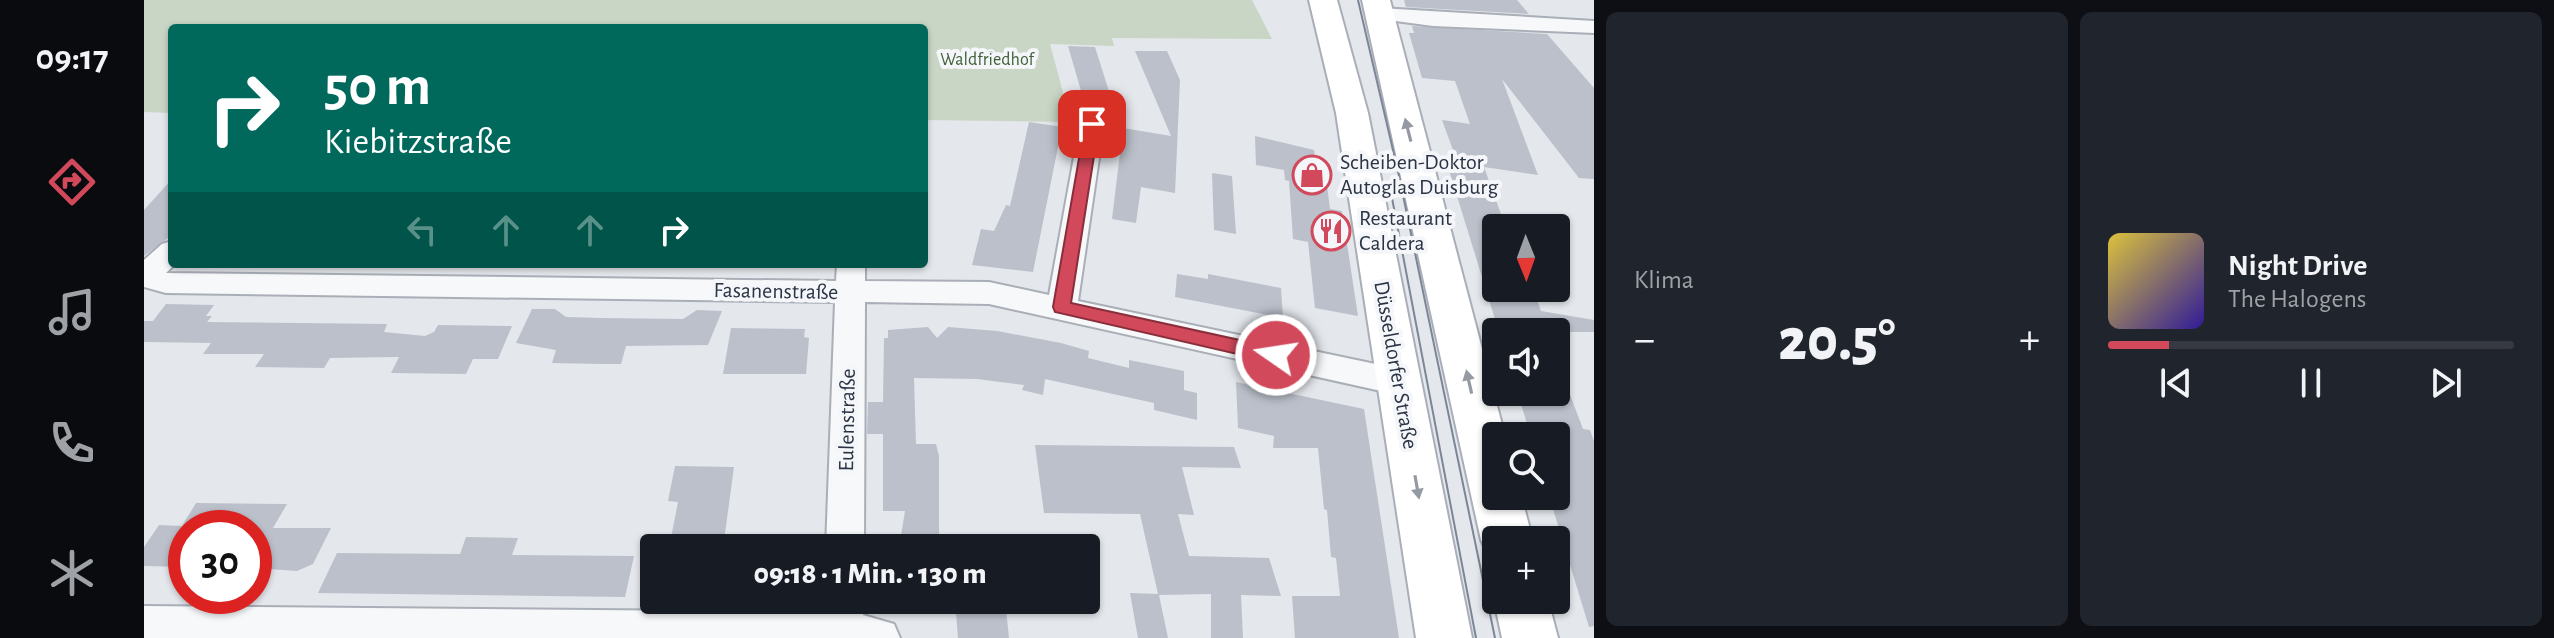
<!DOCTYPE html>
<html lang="de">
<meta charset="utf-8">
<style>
body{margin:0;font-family:"Alegreya Sans",sans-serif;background:#20242c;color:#f1f3f6;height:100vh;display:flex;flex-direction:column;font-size:30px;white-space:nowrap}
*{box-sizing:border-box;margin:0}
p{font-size:26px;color:#9ea1a6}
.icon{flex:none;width:44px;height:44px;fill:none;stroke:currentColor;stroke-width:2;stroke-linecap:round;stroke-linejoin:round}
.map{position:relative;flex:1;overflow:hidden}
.details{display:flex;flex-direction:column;gap:12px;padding:12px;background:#0d0f14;width:960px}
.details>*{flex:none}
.hud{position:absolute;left:24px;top:24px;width:760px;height:244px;border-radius:8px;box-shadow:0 2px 6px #0004;background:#00695c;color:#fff;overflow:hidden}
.needle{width:52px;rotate:179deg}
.controls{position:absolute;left:1338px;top:214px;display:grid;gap:16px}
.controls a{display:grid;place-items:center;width:88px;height:88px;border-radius:8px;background:#171b24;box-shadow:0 2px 6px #0004;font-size:40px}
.speed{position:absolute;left:24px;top:510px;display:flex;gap:16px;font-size:40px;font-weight:700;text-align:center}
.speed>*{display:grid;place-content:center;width:104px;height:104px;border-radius:50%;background:#171b24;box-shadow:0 2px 6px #0004;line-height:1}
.speed .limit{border:12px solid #d22;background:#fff;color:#111}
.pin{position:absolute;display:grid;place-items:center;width:68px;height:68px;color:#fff;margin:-34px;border-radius:16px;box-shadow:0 4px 12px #0006}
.me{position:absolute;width:88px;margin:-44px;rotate:283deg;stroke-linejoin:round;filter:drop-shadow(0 0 6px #0008)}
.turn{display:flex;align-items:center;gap:28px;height:168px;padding:0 24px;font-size:36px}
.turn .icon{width:104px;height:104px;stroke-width:2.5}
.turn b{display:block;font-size:56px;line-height:68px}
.lanes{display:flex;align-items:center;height:76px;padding:0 24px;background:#0003;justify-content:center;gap:40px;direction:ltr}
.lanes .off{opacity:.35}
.big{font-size:60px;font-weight:800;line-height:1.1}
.details .card{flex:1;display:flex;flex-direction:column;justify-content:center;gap:12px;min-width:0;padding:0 28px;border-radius:12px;background:#20242c}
.song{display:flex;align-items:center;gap:24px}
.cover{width:96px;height:96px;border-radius:12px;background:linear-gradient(135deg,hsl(50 70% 55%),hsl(250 70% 35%))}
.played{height:8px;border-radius:4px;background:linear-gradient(90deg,#d1495b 15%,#363941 15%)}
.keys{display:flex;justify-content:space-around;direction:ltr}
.heat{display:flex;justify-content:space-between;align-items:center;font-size:44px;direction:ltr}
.details .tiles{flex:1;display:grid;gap:12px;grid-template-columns:repeat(2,1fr)}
.trip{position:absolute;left:496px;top:534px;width:460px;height:80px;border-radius:8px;background:#171b24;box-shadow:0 2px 6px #0004;font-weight:800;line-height:80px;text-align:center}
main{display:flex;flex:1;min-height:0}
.tabs{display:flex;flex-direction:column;width:144px;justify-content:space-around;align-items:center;background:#090b0e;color:#9ea1a6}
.tabs .icon{width:56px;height:56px}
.tabs .on{color:#d1495b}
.tabs b{font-size:36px;color:#f1f3f6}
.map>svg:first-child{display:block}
.green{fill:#c9d6c5}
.building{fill:#bbc0ca}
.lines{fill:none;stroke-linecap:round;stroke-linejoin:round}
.minor-casing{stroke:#a9aeb7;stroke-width:4}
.secondary-casing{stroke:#a9aeb7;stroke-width:4}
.minor{fill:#f7f8fa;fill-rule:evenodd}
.secondary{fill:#fff;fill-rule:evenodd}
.tram{stroke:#7d8696;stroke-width:2}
.oneway{fill:#959aa2}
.route{fill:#d1495b;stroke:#882f3b;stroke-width:2}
.labels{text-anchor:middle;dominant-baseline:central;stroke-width:8;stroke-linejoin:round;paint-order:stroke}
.far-park-label{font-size:18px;fill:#3f6138;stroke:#f4f6f9}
.poi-label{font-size:22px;fill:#2b3445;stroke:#f4f6f9;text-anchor:start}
.street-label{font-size:22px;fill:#2b3445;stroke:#f4f6f9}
</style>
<main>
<nav class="tabs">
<b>09:17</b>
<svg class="icon on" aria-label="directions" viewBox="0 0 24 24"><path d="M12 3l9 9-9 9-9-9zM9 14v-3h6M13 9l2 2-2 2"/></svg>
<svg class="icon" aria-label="music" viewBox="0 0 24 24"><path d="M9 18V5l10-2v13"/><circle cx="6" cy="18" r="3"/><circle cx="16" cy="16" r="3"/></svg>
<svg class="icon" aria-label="phone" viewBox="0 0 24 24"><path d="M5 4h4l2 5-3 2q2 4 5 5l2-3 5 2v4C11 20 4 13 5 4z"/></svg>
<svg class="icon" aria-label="climate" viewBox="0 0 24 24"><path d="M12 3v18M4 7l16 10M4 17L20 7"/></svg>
</nav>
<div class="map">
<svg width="1450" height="638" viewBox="0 0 1450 638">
<rect width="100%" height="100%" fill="#e4e7ec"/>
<polygon class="green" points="0,0 1108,0 1128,39 968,38 970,46 906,44 927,122 780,120 780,28 28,28 28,113 0,112"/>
<g class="building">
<polygon points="1260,0 1373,0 1385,14 1262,7"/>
<polygon points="1268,26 1403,34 1450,88 1450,179 1435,178 1358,79 1394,175 1340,167 1362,228 1352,228 1352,288 1389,288 1397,311 1450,320 1450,332 1355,332 1304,167 1316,169 1298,120 1326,124 1311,81 1278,78 1265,33 1270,33"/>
<polygon points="924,46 951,47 968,101 940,101"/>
<polygon points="991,51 1023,51 1036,80 1031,193 997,187 992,223 968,219 979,128 1027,136"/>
<polygon points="885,122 918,127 889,272 828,265 837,229 850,231 862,205 866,206"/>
<polygon points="1111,136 1170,150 1173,169 1181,170 1186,209 1198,211 1214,316 1171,308 1164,242 1149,239 1145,181 1141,180 1140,170 1112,165"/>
<polygon points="1068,173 1088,176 1092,234 1070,230"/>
<polygon points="28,179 28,235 0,256 0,210"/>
<polygon points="1033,274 1064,279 1064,274 1137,288 1139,318 1031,297"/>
<polygon points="22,304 70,305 62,316 68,316 63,322 243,324 240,332 281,336 290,332 294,325 368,326 354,359 329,359 322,374 247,373 255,357 186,358 180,368 111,367 120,354 59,354 67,343 0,342 0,321 9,321"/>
<polygon points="388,309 411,309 422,317 456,318 539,319 553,310 578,311 564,345 482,346 477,364 457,364 408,363 412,350 372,343"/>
<polygon points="784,327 793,338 804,327 853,331 917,343 945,351 944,358 985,368 985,360 1040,371 1040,390 1053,393 1053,420 1010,410 1010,403 901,379 899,395 878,390 880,385 833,379 770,378 772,444 792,444 795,456 795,548 755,548 761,511 739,511 739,434 723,434 724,402 739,402 740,338 744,338 744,330"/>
<polygon points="587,328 661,329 660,337 665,338 662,374 579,374"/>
<polygon points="1092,382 1220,409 1255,638 1151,638 1148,596 1196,596 1192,558 1187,557 1183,510 1180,509 1174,448 1129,448 1130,436 1094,428"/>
<polygon points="1373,392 1425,392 1439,429 1446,430 1450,441 1450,626 1445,627 1405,496 1412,496 1412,436 1387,436"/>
<polygon points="891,445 1090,447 1097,468 1038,467 1050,515 1034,514 1045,556 1125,558 1137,596 1097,595 1099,638 1067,638 1067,594 1015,595 1024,638 994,638 986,593 1014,594 996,514 900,513"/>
<polygon points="531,466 590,467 579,548 525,548 534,502 524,501"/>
<polygon points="52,503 143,504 129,528 187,528 169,564 153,571 110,568 110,528 42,528 42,567 0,566 0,547 15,525 38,526"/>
<polygon points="322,537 374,538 368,555 490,556 481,597 174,593 193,553 316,554"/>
<polygon points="811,600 861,600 865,638 814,638"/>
</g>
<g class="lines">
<g class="minor-casing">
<g id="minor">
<polygon points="1236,8 1450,21 1450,33 1289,26 1229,18 1226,14 1229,10"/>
<polygon points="948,117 960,124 934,301 1255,369 1266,373 1271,382 1266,391 1255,395 845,304 721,302 720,548 682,548 691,302 22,293 0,287 0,260 18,244 28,241 28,264 31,264 22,273 692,281 693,264 721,264 721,281 845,282 905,295 936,124"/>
<polygon points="680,600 720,600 719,615 750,624 756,638 0,638 0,606 680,612"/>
</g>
</g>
<g class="secondary-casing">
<g id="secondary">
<polygon points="1165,0 1193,0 1224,113 1328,638 1272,638 1192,113"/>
<polygon points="1218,0 1246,0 1361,436 1352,436 1352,496 1377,496 1389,540 1352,540 1352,560 1345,557 1337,540"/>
<polygon points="1352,594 1352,600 1404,600 1414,638 1358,638 1350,600"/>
</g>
</g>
<use href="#minor" class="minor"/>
<use href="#secondary" class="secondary"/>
<g class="tram">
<polyline points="1214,0 1255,176 1351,638"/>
<polyline points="1248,198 1332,638"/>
</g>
</g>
<defs><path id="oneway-solid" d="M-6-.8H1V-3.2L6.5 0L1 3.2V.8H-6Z" transform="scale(2)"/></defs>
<g class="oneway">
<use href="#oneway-solid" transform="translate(1264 130) rotate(-104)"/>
<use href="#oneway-solid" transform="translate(1325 382) rotate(-103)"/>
<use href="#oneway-solid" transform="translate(1273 487) rotate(80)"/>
</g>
<polygon class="route" points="948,120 955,124 927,303 1132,348 1139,350 1139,360 1132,363 911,312 909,307 941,124"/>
<defs>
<g id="shop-ring" transform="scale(2)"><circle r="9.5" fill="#f4f6f9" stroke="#d1495b" stroke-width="1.5"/><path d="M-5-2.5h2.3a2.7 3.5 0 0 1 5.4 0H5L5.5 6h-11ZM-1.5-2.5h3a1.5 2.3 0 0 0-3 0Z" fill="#d1495b"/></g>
<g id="restaurant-ring" transform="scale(2)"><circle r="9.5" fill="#f4f6f9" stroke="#d1495b" stroke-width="1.5"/><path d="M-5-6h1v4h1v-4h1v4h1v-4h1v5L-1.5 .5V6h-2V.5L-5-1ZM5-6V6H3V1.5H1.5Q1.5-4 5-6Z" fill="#d1495b"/></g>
</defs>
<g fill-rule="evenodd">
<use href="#shop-ring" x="1168" y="175"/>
<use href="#restaurant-ring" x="1187" y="231"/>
</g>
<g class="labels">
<g class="far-park-label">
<text x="843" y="60">Waldfriedhof</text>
</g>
<g class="poi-label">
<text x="1196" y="162">Scheiben-Doktor<tspan x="1196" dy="25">Autoglas Duisburg</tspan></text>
<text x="1215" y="218">Restaurant<tspan x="1215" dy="25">Caldera</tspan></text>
</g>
<g class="street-label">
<text transform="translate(632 291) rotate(1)">Fasanenstraße</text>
<text transform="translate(1252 365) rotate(80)">Düsseldorfer Straße</text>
<text transform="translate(703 420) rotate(-89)">Eulenstraße</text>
</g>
</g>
</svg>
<div class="controls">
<a><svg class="needle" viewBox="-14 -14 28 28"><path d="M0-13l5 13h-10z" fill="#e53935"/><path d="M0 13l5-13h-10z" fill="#9ea1a6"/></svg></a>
<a><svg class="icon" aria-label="sound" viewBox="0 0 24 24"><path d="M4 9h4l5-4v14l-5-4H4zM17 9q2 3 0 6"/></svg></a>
<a><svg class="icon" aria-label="search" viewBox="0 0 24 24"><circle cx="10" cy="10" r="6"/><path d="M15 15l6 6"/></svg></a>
<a>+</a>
</div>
<div class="speed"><div class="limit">30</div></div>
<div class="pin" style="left:948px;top:124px;background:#d93025"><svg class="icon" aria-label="arrive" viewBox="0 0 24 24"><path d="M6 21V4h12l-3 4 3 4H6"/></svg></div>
<svg class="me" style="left:1132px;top:355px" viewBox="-20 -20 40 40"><circle r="17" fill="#d1495b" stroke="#fff" stroke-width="3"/><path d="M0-11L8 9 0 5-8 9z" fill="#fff"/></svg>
<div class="trip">09:18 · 1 Min. · 130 m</div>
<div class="hud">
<div class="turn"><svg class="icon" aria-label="right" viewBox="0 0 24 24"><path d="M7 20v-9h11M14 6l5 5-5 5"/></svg><div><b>50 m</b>Kiebitzstraße</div></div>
<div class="lanes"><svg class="icon off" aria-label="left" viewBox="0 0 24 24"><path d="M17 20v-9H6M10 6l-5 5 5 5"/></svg><svg class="icon off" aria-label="ahead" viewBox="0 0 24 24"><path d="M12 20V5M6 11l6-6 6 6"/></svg><svg class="icon off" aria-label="ahead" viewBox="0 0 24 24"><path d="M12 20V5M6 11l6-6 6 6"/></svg><svg class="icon" aria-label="right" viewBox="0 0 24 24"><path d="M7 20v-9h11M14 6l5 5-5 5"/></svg></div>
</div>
</div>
<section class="details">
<div class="tiles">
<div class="card"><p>Klima</p>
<div class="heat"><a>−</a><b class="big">20.5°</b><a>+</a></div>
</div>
<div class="card">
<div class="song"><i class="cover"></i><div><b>Night Drive</b><p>The Halogens</p></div></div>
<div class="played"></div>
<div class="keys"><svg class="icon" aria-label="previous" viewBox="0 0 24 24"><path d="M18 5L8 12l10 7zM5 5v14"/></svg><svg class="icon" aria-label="pause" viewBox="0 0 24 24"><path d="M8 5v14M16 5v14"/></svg><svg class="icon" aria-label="next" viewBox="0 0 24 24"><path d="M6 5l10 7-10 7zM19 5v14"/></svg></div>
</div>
</div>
</section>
</main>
